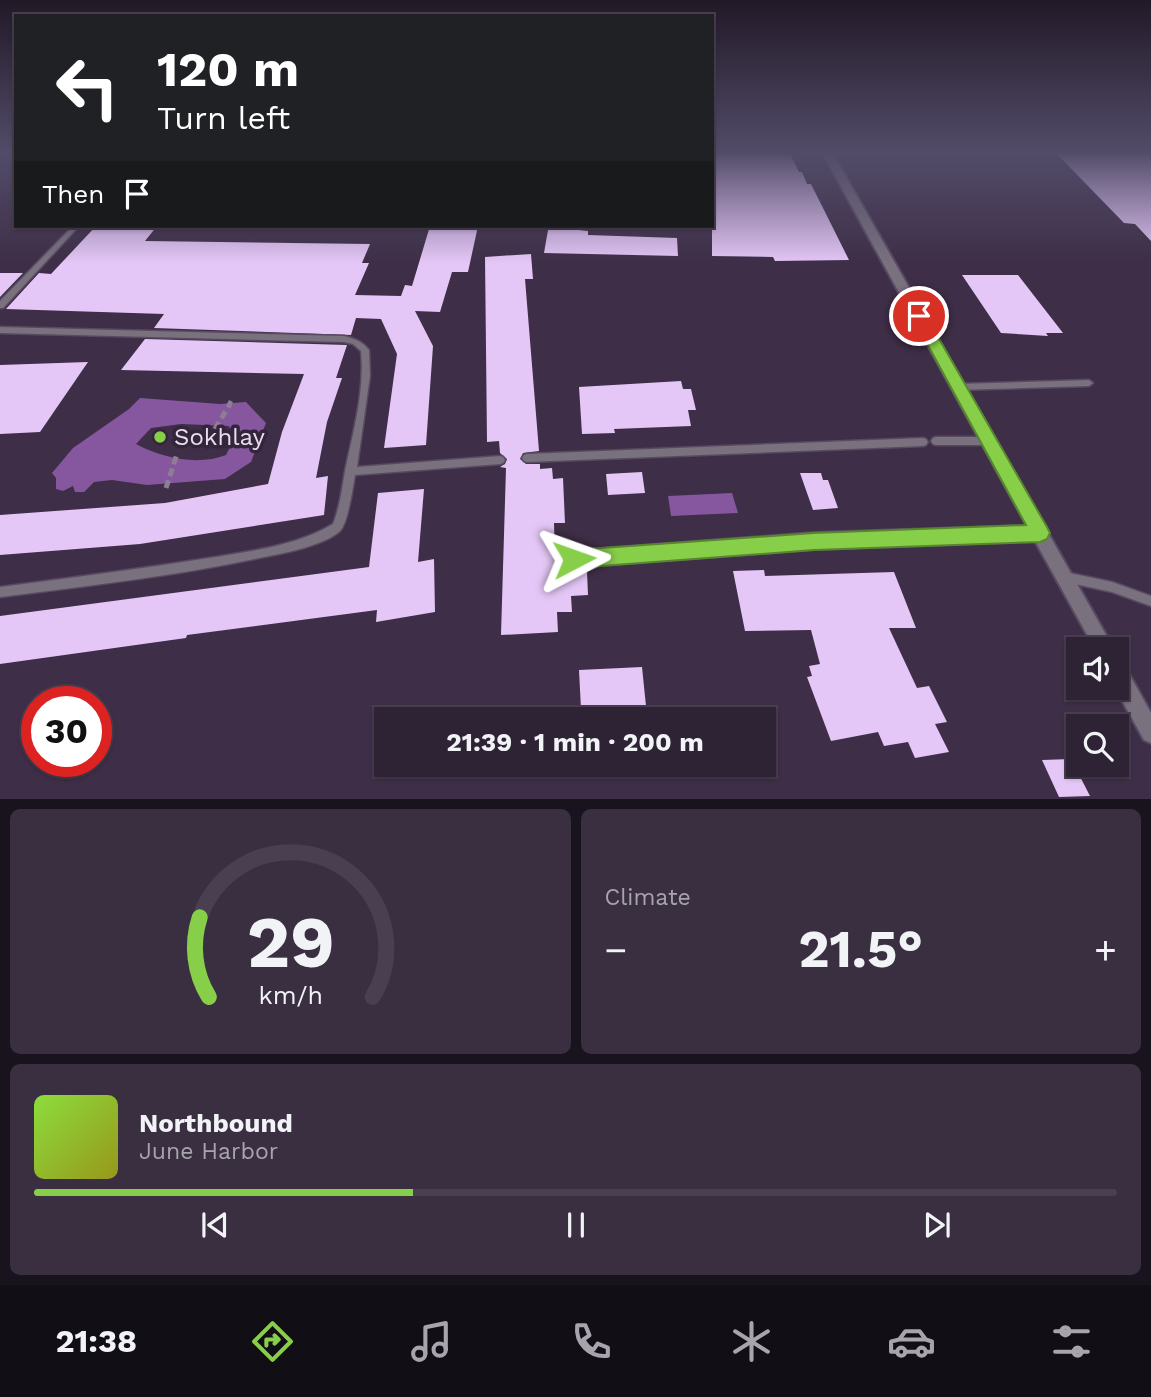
<!DOCTYPE html>
<meta charset="utf-8">
<style>
body{margin:0;font-family:"Work Sans",sans-serif;background:#3a2f41;color:#f1f3f6;height:100vh;display:flex;flex-direction:column;font-size:26px;white-space:nowrap}
*{box-sizing:border-box;margin:0}
p{font-size:23px;color:#a7a4ad}
.icon{flex:none;width:38px;height:38px;fill:none;stroke:currentColor;stroke-width:2;stroke-linecap:round;stroke-linejoin:round}
.map{position:relative;height:799px;overflow:hidden}
.details{display:flex;flex-direction:column;gap:10px;padding:10px;background:#19131d;flex:1}
.details>*{flex:none}
.banner{position:absolute;left:14px;top:14px;width:700px;height:214px;border-radius:0px;box-shadow:0 2px 5px #0004,0 0 0 2px #493f50;background:#202124;color:#fff;overflow:hidden}
.buttons{position:absolute;left:1066px;top:637px;display:grid;gap:14px}
.buttons a{display:grid;place-items:center;width:63px;height:63px;border-radius:0px;background:#2e2235;box-shadow:0 2px 5px #0004,0 0 0 2px #493f50;font-size:35px}
.speed{position:absolute;left:21px;top:686px;display:flex;gap:14px;font-size:35px;font-weight:700;text-align:center}
.speed>*{display:grid;place-content:center;width:91px;height:91px;border-radius:50%;background:#2e2235;box-shadow:0 2px 5px #0004,0 0 0 2px #493f50;line-height:1}
.speed .limit{border:10px solid #d22;background:#fff;color:#111}
.pin{position:absolute;display:grid;place-items:center;width:60px;height:60px;color:#fff;margin:-30px;border:4px solid #fff;border-radius:50%;box-shadow:0 2px 7px #0007}
.me{position:absolute;width:77px;margin:-38px;rotate:86deg;stroke-linejoin:round;filter:drop-shadow(0 0 5px #0008)}
.turn{display:flex;align-items:center;gap:24px;height:147px;padding:0 28px;font-size:32px}
.turn .icon{width:91px;height:91px;stroke-width:2.5}
.turn b{display:block;font-size:49px;line-height:60px}
.then{display:flex;align-items:center;height:66px;padding:0 28px;background:#0003;gap:14px;font-size:26px}
.big{font-size:52px;font-weight:700;line-height:1.1}
.details .card{flex:1;display:flex;flex-direction:column;justify-content:center;gap:10px;min-width:0;padding:0 24px;border-radius:10px;background:#3a2f41}
.details .dial{align-items:center;gap:0}
.dial svg{height:182px;overflow:visible;fill:none;stroke:#493f50;stroke-width:7;stroke-linecap:round;text-anchor:middle}
.dial text{fill:#f1f3f6;stroke:none}
.song{display:flex;align-items:center;gap:21px}
.cover{width:84px;height:84px;border-radius:10px;background:linear-gradient(135deg,hsl(90 70% 55%),hsl(60 70% 35%))}
.played{height:7px;border-radius:4px;background:linear-gradient(90deg,#88cf49 35%,#493f50 35%)}
.keys{display:flex;justify-content:space-around;direction:ltr}
.heat{display:flex;justify-content:space-between;align-items:center;font-size:38px;direction:ltr}
.details .tiles{flex:1;display:grid;gap:10px;grid-template-columns:1fr 1fr}
.card:last-child{grid-column:span 2}
.trip{position:absolute;left:374px;top:707px;width:402px;height:70px;border-radius:0px;background:#2e2235;box-shadow:0 2px 5px #0004,0 0 0 2px #493f50;font-weight:700;line-height:70px;text-align:center}
.tab-bar{display:flex;height:112px;justify-content:space-around;align-items:center;background:#120e15;color:#a7a4ad}
.tab-bar .icon{width:49px;height:49px}
.tab-bar .current{color:#88cf49}
.tab-bar b{font-size:32px;color:#f1f3f6}
.map>svg:first-child{display:block}
.water{fill:#86569f;fill-rule:evenodd}
.building{fill:#e5c7f7}
.lines{fill:none;stroke-linecap:round;stroke-linejoin:round}
.lane-casing{stroke:#594a62;stroke-width:3}
.street-casing{stroke:#594a62;stroke-width:4}
.path-far1{stroke:#8c7f94;stroke-width:4.5;stroke-dasharray:6 3.5;stroke-linecap:butt}
.path{stroke:#8c7f94;stroke-width:5;stroke-dasharray:8 4.5;stroke-linecap:butt}
.lane{fill:#79717e;fill-rule:evenodd}
.street{fill:#79717e;fill-rule:evenodd}
.route{fill:#88cf49;stroke:#58872f;stroke-width:2}
.poi-dot{fill:#88cf49;stroke:#34243c;stroke-width:2.5}
.labels{text-anchor:middle;dominant-baseline:central;stroke-width:7;stroke-linejoin:round;paint-order:stroke}
.poi-label{font-size:24px;fill:#e7dded;stroke:#34243c;text-anchor:start}
</style>
<div class="map">
<svg width="1151" height="799" viewBox="0 0 1151 799">
<rect width="100%" height="100%" fill="#3e2e47"/>
<g class="water">
<path d="M 140,398 L 220,404 L 246,402 L 266,423 L 251,462 L 225,479 L 147,485 L 112,480 L 94,482 L 84,492 L 75,492 L 73,486 L 63,491 L 56,489 L 56,478 L 52,473 L 73,448 L 129,409 ZM 181,424 L 228,426 L 237,433 L 226,455 C 198,466 162,458 136,444 L 151,428 Z"/>
<polygon points="732,493 738,513 671,516 668,496"/>
</g>
<g class="building">
<polygon points="712,152 789,152 799,172 802,172 807,184 811,184 849,260 775,261 773,257 712,256"/>
<polygon points="1055,152 1151,152 1151,241 1135,224 1124,223"/>
<polygon points="96,226 157,226 145,241 370,244 362,263 369,263 355,295 401,296 405,285 412,286 430,226 478,226 468,272 452,272 440,312 415,311 433,346 426,445 384,448 397,354 381,319 356,318 351,335 154,328 164,314 6,309 39,273 51,274"/>
<polygon points="560,228 588,231 588,235 677,238 678,256 544,253 548,230"/>
<polygon points="531,254 533,279 525,279 539,451 523,453 520,459 526,464 540,464 540,469 552,468 553,479 563,478 565,523 554,523 555,559 563,559 570,573 587,572 588,595 571,596 572,612 557,612 558,632 501,635 506,468 500,467 505,464 507,459 500,453 499,441 487,442 485,257"/>
<polygon points="0,273 23,273 0,297"/>
<polygon points="962,275 1018,275 1063,333 1046,333 1048,336 1001,333"/>
<polygon points="145,339 347,345 336,378 342,378 327,422 316,478 328,476 324,515 140,544 0,555 0,515 165,503 268,484 282,432 304,374 121,370"/>
<polygon points="88,362 40,432 0,434 0,365"/>
<polygon points="681,381 683,389 691,389 696,410 688,410 691,426 614,429 615,433 582,434 579,387"/>
<polygon points="642,472 645,493 608,495 606,474"/>
<polygon points="800,473 821,473 823,480 828,480 838,508 813,510"/>
<polygon points="424,489 418,562 434,559 435,612 376,622 377,610 187,635 186,638 0,664 0,616 369,567 378,493"/>
<polygon points="764,570 765,576 894,572 916,628 889,628 917,688 929,686 947,722 935,724 949,752 915,758 908,742 884,746 878,732 831,741 807,677 812,676 809,666 820,664 811,630 745,631 733,571"/>
<polygon points="642,667 646,706 581,709 579,670"/>
<polygon points="1071,759 1090,796 1059,797 1042,760"/>
</g>
<g class="lines">
<g class="lane-casing">
<g id="lane">
<polygon points="73,226 79,226 3,308 0,308 0,301"/>
<path d="M 0,327 L 344,336 C 355,339 362,341 369,350 L 370,376 L 357,467 L 500,456 L 503,457 L 505,460 L 503,463 L 500,464 L 355,475 C 353,487 348,523 340,531 C 324,546 280,554 259,558 C 174,576 87,586 0,597 L 0,587 C 70,578 139,569 209,558 C 251,551 296,546 333,524 C 340,507 342,488 345,471 C 353,432 365,391 361,351 L 353,344 L 344,342 L 0,333 Z"/>
<polygon points="1089,380 1093,383 1089,386 958,390 954,387 958,384"/>
<polygon points="936,437 988,437 991,438 993,441 991,444 988,445 936,445 933,444 931,441 933,438"/>
<polygon points="923,438 926,439 928,442 926,445 923,446 527,462 524,461 522,458 524,455 527,454"/>
<polygon points="1065,572 1112,582 1151,596 1151,606 1112,592 1061,581 1060,577 1061,573"/>
</g>
</g>
<g class="street-casing">
<g id="street">
<polygon points="822,152 832,152 1114,649 1095,649 1035,541 814,549 574,567 568,565 565,559 568,553 574,551 814,533 1027,526"/>
<polygon points="1116,660 1123,663 1151,713 1151,743 1144,740 1115,688"/>
</g>
</g>
<polyline class="path-far1" points="229,405 231,401"/>
<g class="path">
<polyline points="215,429 230,404"/>
<polyline points="166,488 177,454"/>
</g>
<use href="#lane" class="lane"/>
<use href="#street" class="street"/>
</g>
<linearGradient id="sky" x2="0" y2="1"><stop stop-color="#221927"/><stop offset="0.58" stop-color="#524c69"/><stop offset="1" stop-color="#524c69" stop-opacity="0"/></linearGradient>
<rect width="1151" height="264" fill="url(#sky)"/>
<polygon class="route" points="919,312 926,316 1047,527 1050,533 1047,539 1040,542 814,550 574,568 567,565 564,559 567,552 574,550 814,533 1026,525 912,316"/>
<circle class="poi-dot" cx="160" cy="437" r="7"/>
<g class="labels">
<g class="poi-label">
<text x="174" y="437">Sokhlay</text>
</g>
</g>
</svg>
<div class="buttons">
<a><svg class="icon" aria-label="sound" viewBox="0 0 24 24"><path d="M4 9h4l5-4v14l-5-4H4zM17 9q2 3 0 6"/></svg></a>
<a><svg class="icon" aria-label="search" viewBox="0 0 24 24"><circle cx="10" cy="10" r="6"/><path d="M15 15l6 6"/></svg></a>
</div>
<div class="speed"><div class="limit">30</div></div>
<div class="pin" style="left:919px;top:316px;background:#d93025"><svg class="icon" aria-label="arrive" viewBox="0 0 24 24"><path d="M6 21V4h12l-3 4 3 4H6"/></svg></div>
<svg class="me" style="left:574px;top:559px" viewBox="-20 -20 40 40"><path d="M0-17L14 15 0 8-14 15z" fill="#88cf49" stroke="#fff" stroke-width="4"/></svg>
<div class="trip">21:39 · 1 min · 200 m</div>
<div class="banner">
<div class="turn"><svg class="icon" aria-label="left" viewBox="0 0 24 24"><path d="M17 20v-9H6M10 6l-5 5 5 5"/></svg><div><b>120 m</b>Turn left</div></div>
<div class="then">Then<svg class="icon" aria-label="arrive" viewBox="0 0 24 24"><path d="M6 21V4h12l-3 4 3 4H6"/></svg></div>
</div>
</div>
<section class="details">
<div class="tiles">
<div class="card dial"><svg viewBox="0 0 100 80">
<path d="M14 69A42 42 0 1 1 86 69"/>
<path d="M14 69A42 42 0 0 1 10 34" stroke="#88cf49"/>
<text x="50" y="56" font-size="32" font-weight="700">29</text>
<text x="50" y="72" font-size="11">km/h</text>
</svg></div>
<div class="card"><p>Climate</p>
<div class="heat"><a>−</a><b class="big">21.5°</b><a>+</a></div>
</div>
<div class="card">
<div class="song"><i class="cover"></i><div><b>Northbound</b><p>June Harbor</p></div></div>
<div class="played"></div>
<div class="keys"><svg class="icon" aria-label="previous" viewBox="0 0 24 24"><path d="M18 5L8 12l10 7zM5 5v14"/></svg><svg class="icon" aria-label="pause" viewBox="0 0 24 24"><path d="M8 5v14M16 5v14"/></svg><svg class="icon" aria-label="next" viewBox="0 0 24 24"><path d="M6 5l10 7-10 7zM19 5v14"/></svg></div>
</div>
</div>
</section>
<nav class="tab-bar">
<b>21:38</b>
<svg class="icon current" aria-label="directions" viewBox="0 0 24 24"><path d="M12 3l9 9-9 9-9-9zM9 14v-3h6M13 9l2 2-2 2"/></svg>
<svg class="icon" aria-label="music" viewBox="0 0 24 24"><path d="M9 18V5l10-2v13"/><circle cx="6" cy="18" r="3"/><circle cx="16" cy="16" r="3"/></svg>
<svg class="icon" aria-label="phone" viewBox="0 0 24 24"><path d="M5 4h4l2 5-3 2q2 4 5 5l2-3 5 2v4C11 20 4 13 5 4z"/></svg>
<svg class="icon" aria-label="climate" viewBox="0 0 24 24"><path d="M12 3v18M4 7l16 10M4 17L20 7"/></svg>
<svg class="icon" aria-label="car" viewBox="0 0 24 24"><path d="M5 17H2v-5l4-1 3-4h7l3 4 3 1v5h-3M9 17h6M6 11h13"/><circle cx="7" cy="17" r="2"/><circle cx="17" cy="17" r="2"/></svg>
<svg class="icon" aria-label="filters" viewBox="0 0 24 24"><path d="M4 7h16M4 17h16"/><circle cx="9" cy="7" r="2"/><circle cx="15" cy="17" r="2"/></svg>
</nav>
